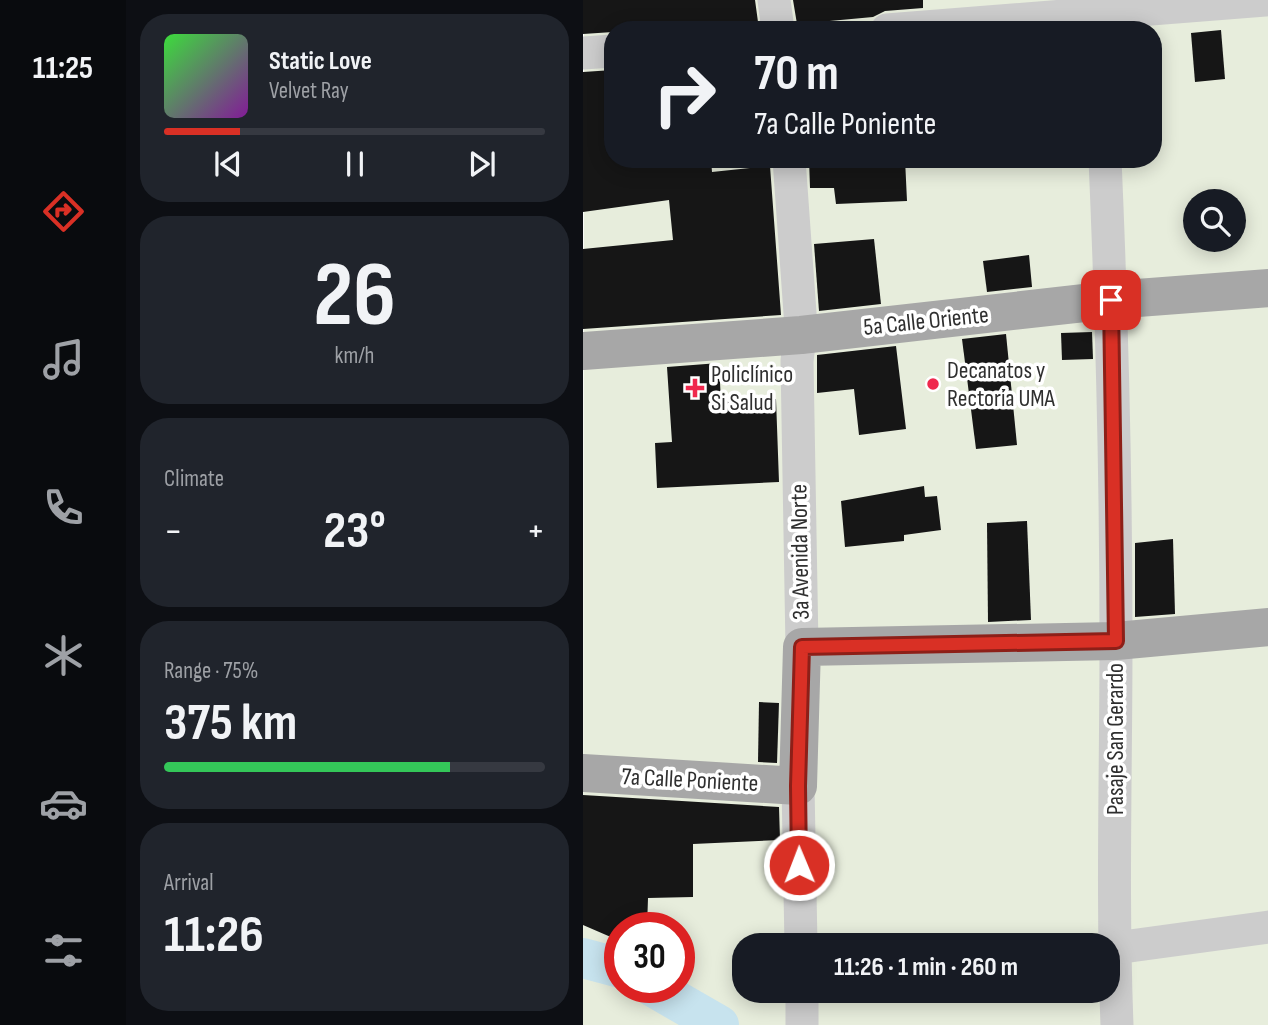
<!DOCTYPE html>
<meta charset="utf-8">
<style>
body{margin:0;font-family:"Sofia Sans Condensed",sans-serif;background:#20242c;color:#f1f3f6;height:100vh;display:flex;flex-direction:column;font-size:26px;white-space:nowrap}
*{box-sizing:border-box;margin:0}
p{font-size:23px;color:#9ea1a6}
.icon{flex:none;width:38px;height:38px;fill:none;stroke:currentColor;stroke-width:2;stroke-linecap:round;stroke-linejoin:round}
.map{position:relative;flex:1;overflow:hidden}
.drawer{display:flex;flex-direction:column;gap:14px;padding:14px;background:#0d0f14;width:457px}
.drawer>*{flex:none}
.top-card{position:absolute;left:21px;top:21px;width:558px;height:147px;border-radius:28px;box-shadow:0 4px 18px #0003;background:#171b24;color:#f1f3f6;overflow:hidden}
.fabs{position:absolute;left:600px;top:189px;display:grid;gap:14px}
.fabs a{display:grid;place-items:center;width:63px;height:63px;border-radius:50%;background:#171b24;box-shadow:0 4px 18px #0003;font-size:35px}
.speed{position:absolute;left:21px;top:912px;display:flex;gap:14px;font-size:35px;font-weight:700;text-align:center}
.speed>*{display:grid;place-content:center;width:91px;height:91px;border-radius:50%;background:#171b24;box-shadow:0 4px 18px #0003;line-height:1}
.speed .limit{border:10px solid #d22;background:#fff;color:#111}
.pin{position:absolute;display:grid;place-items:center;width:60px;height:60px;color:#fff;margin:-30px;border-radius:14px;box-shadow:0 4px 10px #0006}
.me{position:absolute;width:77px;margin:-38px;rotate:359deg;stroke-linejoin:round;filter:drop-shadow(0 0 5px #0008)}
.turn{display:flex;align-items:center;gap:24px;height:147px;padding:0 35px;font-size:32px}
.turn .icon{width:91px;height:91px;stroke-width:2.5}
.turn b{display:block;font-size:49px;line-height:60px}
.big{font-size:52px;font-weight:700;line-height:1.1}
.drawer .tile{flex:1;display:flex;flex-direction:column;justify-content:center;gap:10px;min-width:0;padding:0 24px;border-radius:28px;background:#20242c}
.drawer .dial{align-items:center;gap:0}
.dial b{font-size:91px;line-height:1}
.song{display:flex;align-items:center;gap:21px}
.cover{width:84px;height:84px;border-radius:10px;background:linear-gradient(135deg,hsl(120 70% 55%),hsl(290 70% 35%))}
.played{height:7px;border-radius:4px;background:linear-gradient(90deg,#d93025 20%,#363941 20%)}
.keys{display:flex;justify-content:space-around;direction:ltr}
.heat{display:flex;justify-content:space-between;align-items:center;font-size:38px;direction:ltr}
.charge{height:10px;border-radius:5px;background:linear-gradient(90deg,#34c759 75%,#363941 0)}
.trip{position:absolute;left:149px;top:933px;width:388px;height:70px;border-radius:28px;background:#171b24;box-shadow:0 4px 18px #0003;font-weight:700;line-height:70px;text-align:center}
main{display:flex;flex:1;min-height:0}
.tab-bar{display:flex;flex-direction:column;width:126px;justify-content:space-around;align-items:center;background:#090b0e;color:#9ea1a6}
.tab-bar .icon{width:49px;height:49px}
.tab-bar .active{color:#d93025}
.tab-bar b{font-size:32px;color:#f1f3f6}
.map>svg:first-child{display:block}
.green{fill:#e7eddc;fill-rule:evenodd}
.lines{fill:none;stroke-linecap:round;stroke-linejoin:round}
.river{stroke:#c7e3ee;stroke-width:40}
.building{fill:#161616}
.minor{stroke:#ccc;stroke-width:33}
.major{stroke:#a7a7a7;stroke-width:38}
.route-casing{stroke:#8d1f18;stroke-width:18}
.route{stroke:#d93025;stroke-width:12}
.poi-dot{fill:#ef284d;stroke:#fff;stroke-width:2.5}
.labels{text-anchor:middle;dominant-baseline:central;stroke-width:7;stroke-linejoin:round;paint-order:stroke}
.street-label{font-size:24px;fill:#2f2f2f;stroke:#fff}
.poi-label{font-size:24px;fill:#2f2f2f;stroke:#fff;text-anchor:start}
</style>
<main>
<nav class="tab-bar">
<b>11:25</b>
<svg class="icon active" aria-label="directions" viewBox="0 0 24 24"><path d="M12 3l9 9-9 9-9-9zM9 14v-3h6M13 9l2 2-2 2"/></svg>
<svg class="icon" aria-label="music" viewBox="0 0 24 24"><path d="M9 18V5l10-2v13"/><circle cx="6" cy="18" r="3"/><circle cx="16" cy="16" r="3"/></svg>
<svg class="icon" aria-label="phone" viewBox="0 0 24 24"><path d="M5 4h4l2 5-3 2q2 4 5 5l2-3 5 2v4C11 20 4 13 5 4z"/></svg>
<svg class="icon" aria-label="climate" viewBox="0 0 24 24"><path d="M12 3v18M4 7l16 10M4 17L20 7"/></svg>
<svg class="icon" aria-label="car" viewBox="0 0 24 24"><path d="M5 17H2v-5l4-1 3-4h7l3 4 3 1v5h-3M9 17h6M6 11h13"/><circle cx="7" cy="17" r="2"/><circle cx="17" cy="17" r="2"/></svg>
<svg class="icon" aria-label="filters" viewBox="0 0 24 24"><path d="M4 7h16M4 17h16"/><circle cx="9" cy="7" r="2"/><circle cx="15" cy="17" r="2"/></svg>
</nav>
<section class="drawer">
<div class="tile">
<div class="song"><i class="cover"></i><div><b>Static Love</b><p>Velvet Ray</p></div></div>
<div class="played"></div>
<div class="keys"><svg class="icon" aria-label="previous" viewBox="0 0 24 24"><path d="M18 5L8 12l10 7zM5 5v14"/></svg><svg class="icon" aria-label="pause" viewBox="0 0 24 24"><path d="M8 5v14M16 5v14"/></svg><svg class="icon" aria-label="next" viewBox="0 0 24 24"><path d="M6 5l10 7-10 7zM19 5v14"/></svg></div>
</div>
<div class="tile dial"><b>26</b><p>km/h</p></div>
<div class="tile"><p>Climate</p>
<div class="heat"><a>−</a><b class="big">23°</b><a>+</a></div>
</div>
<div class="tile"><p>Range · 75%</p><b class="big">375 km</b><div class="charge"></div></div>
<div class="tile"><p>Arrival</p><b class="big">11:26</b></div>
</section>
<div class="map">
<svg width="686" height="1025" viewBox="0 0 686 1025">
<rect width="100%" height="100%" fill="#fff"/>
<path class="green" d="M 1,0 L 685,0 L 685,1025 L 0,1025 ZM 30,30 L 570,30 L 570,159 L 30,159 ZM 612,201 L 651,201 L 651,240 L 612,240 ZM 37,928 L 96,928 L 96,987 L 37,987 ZM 161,945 L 525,945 L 525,990 L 161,990 Z"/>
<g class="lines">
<g class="river">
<polyline points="0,958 37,968"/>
<polyline points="70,987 136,1025"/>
</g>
</g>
<g class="building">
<polygon points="0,0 172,0 175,22 117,30 30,30 30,32 0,34"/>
<polygon points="210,0 340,0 340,8 302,11 290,17 214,24"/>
<polygon points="638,30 642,79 612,82 608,33"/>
<polygon points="30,70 30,159 128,159 129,172 187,166 198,315 0,329 0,249 90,240 86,200 0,212 0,72"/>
<polygon points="226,159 322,159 324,201 253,204 251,188 227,188"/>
<polygon points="291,239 298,304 236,311 231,244"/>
<polygon points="446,255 449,287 404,292 400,261"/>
<polygon points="509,332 510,359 479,360 478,333"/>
<polygon points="423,334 434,445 393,449 379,339"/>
<polygon points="313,346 323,429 276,435 271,389 234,393 234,355"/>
<polygon points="136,363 138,402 193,399 196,482 74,488 72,443 89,442 84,367"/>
<polygon points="341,486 342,497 354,496 358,530 321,535 321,541 262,547 258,501"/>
<polygon points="444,521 448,620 405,622 404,523"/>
<polygon points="590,539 592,614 552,617 552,543"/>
<polygon points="176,702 196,703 194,763 175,762"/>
<polygon points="0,795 196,807 197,840 110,844 110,897 65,898 64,928 37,928 37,941 0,925"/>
</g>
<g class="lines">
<g class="minor">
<polyline points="191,0 195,30"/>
<polyline points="304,30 682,0"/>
<polyline points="0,53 30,51"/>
<polyline points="206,159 218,327 214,361 219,647"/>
<path d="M 522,159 C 529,320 533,481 533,643 C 533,770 529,898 534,1025"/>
<polyline points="215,786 218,945"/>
<polyline points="525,949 686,927"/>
<polyline points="219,990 219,1025"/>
</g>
<g class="major">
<polyline points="0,351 218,335 528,300 686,288"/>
<polyline points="0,773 215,786 219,647 533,641 686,627"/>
</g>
</g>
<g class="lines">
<g class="route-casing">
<polyline id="route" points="216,865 215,786 219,647 533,641 528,300"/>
</g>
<use href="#route" class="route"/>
</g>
<g class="poi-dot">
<circle cx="350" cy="384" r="7"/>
<path d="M108.5 377.5h7v7h7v7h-7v7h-7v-7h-7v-7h7z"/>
</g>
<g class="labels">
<g class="street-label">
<text transform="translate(343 321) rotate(-6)">5a Calle Oriente</text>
<text transform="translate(217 552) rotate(-91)">3a Avenida Norte</text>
<text transform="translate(532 739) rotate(-90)">Pasaje San Gerardo</text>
<text transform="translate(107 780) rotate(3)">7a Calle Poniente</text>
</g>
<g class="poi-label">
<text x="364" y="370">Decanatos y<tspan x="364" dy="28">Rectoría UMA</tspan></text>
<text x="128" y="374">Policlínico<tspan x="128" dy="28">Si Salud</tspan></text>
</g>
</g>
</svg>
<div class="fabs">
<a><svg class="icon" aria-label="search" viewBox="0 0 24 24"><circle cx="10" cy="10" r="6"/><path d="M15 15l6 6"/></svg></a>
</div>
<div class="speed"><div class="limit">30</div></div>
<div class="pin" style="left:528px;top:300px;background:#d93025"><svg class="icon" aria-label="arrive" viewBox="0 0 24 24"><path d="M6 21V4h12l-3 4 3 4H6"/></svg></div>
<svg class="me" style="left:216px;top:865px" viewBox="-20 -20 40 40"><circle r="17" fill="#d93025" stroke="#fff" stroke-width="3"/><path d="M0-11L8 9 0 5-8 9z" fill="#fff"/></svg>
<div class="trip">11:26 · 1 min · 260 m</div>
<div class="top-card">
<div class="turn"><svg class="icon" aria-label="right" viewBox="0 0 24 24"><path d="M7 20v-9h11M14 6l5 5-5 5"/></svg><div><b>70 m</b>7a Calle Poniente</div></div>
</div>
</div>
</main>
